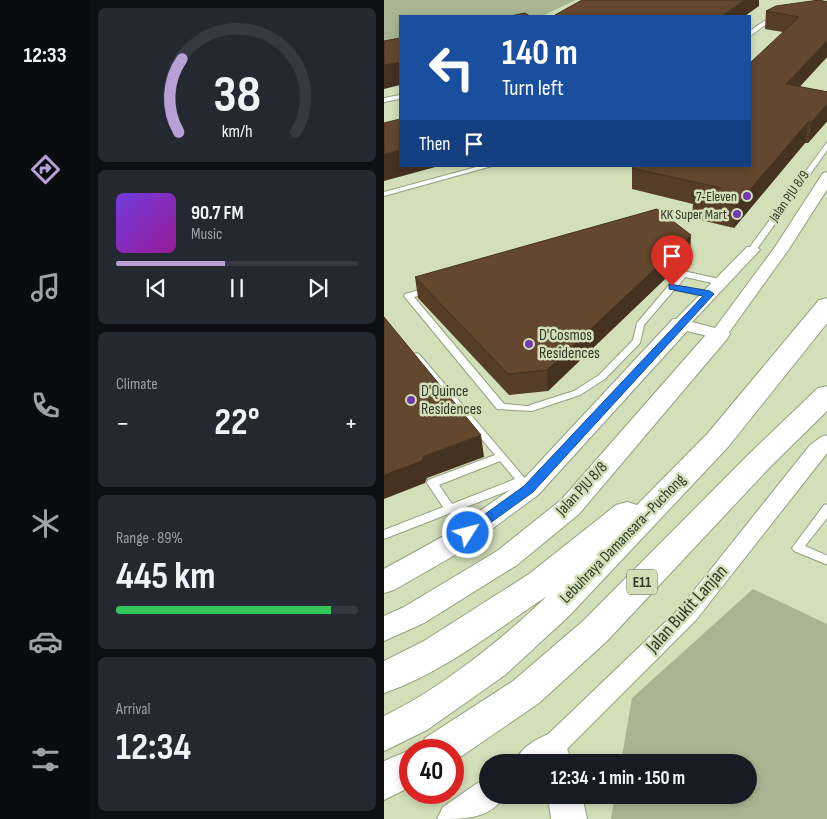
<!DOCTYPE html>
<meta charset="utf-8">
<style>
body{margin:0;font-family:"Sofia Sans Condensed",sans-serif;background:#242831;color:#f1f3f6;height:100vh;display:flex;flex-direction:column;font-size:19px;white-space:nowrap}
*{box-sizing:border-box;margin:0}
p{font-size:16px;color:#9ea1a6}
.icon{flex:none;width:28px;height:28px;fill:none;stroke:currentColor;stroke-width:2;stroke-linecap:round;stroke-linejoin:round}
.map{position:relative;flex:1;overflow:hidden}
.sheet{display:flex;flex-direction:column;gap:8px;padding:8px;background:#0d0f14;width:294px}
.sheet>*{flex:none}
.banner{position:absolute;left:15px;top:15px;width:352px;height:152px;border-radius:0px;box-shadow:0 2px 8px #0003;background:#1a4fa0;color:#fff;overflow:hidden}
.speed{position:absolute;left:15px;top:739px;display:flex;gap:10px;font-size:25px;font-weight:700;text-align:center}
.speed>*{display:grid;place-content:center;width:65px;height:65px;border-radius:50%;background:#171b24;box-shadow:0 2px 8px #0003;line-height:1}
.speed .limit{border:8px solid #d22;background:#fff;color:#111}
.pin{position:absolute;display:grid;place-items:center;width:42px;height:42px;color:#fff;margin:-51px -21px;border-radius:50% 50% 50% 0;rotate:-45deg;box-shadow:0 0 5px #0007}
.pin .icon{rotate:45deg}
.me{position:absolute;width:55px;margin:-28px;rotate:54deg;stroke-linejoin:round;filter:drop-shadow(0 0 4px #0008)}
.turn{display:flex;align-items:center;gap:18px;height:105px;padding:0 20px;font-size:22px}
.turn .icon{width:65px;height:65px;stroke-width:2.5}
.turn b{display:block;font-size:35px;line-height:42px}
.then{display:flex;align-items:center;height:48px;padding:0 20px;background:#0003;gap:10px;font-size:19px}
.big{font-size:38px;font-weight:700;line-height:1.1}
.sheet .widget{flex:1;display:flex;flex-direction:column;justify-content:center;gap:8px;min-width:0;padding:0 18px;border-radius:8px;background:#242831}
.sheet .dial{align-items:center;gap:0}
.dial svg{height:130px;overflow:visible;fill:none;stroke:#363941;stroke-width:7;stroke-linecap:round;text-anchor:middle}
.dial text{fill:#f1f3f6;stroke:none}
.song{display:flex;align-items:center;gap:15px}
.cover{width:60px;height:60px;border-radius:8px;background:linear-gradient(135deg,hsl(260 70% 55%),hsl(300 70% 35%))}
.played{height:5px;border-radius:2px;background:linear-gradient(90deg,#b89fd6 45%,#363941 45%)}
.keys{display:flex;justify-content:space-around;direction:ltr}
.heat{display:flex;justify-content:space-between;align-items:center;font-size:28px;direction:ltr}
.charge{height:8px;border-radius:4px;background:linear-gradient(90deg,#34c759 89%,#363941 0)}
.trip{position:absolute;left:95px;top:754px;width:278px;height:50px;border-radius:25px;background:#171b24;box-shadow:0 2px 8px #0003;font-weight:700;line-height:50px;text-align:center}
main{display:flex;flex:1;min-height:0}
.menu{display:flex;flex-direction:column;width:90px;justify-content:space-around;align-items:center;background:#090b0e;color:#9ea1a6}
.menu .icon{width:35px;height:35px}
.menu .current{color:#b89fd6}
.menu b{font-size:22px;color:#f1f3f6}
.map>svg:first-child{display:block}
.green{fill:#a9b592}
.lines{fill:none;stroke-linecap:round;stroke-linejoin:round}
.service-casing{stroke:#94a07c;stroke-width:2}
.minor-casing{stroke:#94a07c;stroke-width:2}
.tertiary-casing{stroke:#94a07c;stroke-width:2}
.motorway-casing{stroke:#94a07c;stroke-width:2}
.service{fill:#fff;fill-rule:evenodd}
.minor{fill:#fff;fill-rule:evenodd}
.tertiary{fill:#fff;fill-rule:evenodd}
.motorway{fill:#fff;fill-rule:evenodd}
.wall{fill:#553d28}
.shaded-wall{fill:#453221}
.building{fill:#63472f;stroke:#453221}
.route{fill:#1a73e8;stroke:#114b97}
.poi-dot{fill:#7238ae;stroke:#d2dfb9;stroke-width:2}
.labels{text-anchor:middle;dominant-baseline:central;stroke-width:5;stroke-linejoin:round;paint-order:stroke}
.far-poi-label{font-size:14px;fill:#34392a;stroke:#d2dfb9;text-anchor:end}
.far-street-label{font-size:14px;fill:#34392a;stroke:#d2dfb9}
.shield{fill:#d2dfb9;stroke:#636b55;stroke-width:1}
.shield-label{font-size:15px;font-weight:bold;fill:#34392a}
.poi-label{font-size:16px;fill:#34392a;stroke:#d2dfb9;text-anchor:start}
.street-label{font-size:16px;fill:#34392a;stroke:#d2dfb9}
.near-street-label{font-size:19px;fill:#34392a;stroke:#d2dfb9}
</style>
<main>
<nav class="menu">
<b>12:33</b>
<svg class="icon current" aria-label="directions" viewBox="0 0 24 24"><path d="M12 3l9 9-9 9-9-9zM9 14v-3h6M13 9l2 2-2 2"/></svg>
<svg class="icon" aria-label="music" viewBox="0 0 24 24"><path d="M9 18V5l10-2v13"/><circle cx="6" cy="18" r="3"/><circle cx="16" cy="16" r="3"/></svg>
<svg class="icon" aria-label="phone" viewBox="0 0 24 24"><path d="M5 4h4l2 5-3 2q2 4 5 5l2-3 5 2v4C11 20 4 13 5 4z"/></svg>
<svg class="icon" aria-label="climate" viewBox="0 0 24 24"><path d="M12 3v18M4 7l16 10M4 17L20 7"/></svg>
<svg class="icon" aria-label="car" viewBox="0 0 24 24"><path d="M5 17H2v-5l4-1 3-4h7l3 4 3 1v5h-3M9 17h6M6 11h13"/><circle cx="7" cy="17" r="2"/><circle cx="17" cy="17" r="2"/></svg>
<svg class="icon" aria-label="filters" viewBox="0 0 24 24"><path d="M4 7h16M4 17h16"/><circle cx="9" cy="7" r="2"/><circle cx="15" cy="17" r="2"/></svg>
</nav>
<section class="sheet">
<div class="widget dial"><svg viewBox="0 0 100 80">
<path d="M14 69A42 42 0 1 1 86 69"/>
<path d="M14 69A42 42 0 0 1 16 24" stroke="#b89fd6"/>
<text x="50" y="56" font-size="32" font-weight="700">38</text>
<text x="50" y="72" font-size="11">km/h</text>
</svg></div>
<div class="widget">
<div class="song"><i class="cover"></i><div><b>90.7 FM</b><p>Music</p></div></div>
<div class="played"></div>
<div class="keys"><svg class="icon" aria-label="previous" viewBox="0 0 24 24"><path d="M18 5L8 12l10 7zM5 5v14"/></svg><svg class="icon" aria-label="pause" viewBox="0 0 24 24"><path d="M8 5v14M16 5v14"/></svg><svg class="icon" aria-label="next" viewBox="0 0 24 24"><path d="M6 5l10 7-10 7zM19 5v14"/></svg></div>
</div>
<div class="widget"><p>Climate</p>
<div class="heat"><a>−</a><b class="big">22°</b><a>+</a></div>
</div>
<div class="widget"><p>Range · 89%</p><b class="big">445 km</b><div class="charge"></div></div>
<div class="widget"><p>Arrival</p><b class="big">12:34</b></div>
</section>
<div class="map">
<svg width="444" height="819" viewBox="0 0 444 819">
<rect width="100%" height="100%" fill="#d2dfb9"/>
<g class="green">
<polygon points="0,0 192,0 158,16 16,16 16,50 0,53"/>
<polygon points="369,589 443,624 443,819 227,819 231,795 364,795 364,762 237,762 248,698"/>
</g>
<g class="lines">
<g class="service-casing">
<g id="service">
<polygon points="393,16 396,18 395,19 384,23 366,36 366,31 380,21"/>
<polygon points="16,95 16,99 0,102 0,98"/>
<polygon points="444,141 444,149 371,252 365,252 365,248"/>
<polygon points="96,166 108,166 0,196 0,192"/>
<polygon points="299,271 340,280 341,282 337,285 301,277 294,286 325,291 329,294 325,297 290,290 260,325 256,343 221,379 196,395 148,411 113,409 20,296 21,294 47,287 50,288 51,290 50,292 30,297 120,404 143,406 190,391 215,375 249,340 253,323 296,272"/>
<path d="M 32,353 L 35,354 L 150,489 L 149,492 C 142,494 140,490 136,486 L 0,539 L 0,530 L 59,507 L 43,483 L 44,480 L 111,455 L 29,358 L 27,356 ZM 116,461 L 131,479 L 68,504 L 55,485 Z"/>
<polygon points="444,504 444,517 421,546 444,556 444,565 410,551 408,548 440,505"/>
</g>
</g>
<g class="minor-casing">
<g id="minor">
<polygon points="444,172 444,188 405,249 341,338 335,339 291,328 289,324 291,320 363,247 373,247 376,250 373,253 308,322 331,328 391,247 439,173"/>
<polygon points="444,435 444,452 312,620 176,756 167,760 158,756 154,748 158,740 296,608 426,445 437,437"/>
</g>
</g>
<g class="tertiary-casing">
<g id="tertiary">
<polygon points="297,318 305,319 308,324 305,329 154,495 78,551 10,590 0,593 0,569 58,537 136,483 289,319"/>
<polygon points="335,328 343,329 346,334 343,339 195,514 133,565 40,623 0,641 0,616 20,607 113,551 177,500 327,329"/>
<path d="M 167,733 L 179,738 L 188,762 L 131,762 C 137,747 152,739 167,733 Z"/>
<path d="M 104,779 L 104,795 L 121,795 C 107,819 82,819 53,819 L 59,807 L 92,784 Z"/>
<polygon points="164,795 198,795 203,819 167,819"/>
</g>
</g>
<g class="motorway-casing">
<g id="motorway">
<path d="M 444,298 L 444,322 L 344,447 L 185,616 L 121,675 L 43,730 L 0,751 L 0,716 C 56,689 119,639 163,596 C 112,630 59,673 0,693 L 0,661 L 40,641 L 145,574 L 232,505 L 243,502 L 253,505 L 324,433 L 435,300 Z"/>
<polygon points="444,386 444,410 386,467 223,641 155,703 69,762 69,750 36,750 41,738 129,681 199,621 366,453 434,388"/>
<polygon points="26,750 26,787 0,800 0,761"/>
</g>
</g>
<use href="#service" class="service"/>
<use href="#minor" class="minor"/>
<use href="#tertiary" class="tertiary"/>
<use href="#motorway" class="motorway"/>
</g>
<g class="wall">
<polygon points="435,0 444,56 415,87 444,92 444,120 424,143 421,143 350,228 308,218 309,204 248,189 248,168 366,166 399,32 381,29 382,11"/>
<polygon points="306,255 164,391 125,395 34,298 31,277"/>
</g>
<g class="shaded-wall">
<polygon points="360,0 375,0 375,6 361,16 338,16"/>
<polygon points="444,40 444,56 400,104 402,84"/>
<polygon points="16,62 16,85 0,89 0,65"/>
<polygon points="444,103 444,120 424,143 427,123"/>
<polygon points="424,122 421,143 350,228 352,206"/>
<polygon points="16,150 16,166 55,166 0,181 0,154"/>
<polygon points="307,235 306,255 164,391 163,370"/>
<polygon points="97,435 100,457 43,478 41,483 0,499 0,475 40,456"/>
</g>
<g class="building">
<polygon points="198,0 360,0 338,16 178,16 171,15"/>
<polygon points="435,0 444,2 444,40 402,84 444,92 444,103 427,123 424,122 352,206 309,196 337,188 248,168 250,166 366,166 366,63 415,17 382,11 392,6"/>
<polygon points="141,13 146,16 126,16"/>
<polygon points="16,38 16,62 0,65 0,41"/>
<polygon points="16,119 16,150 0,154 0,123"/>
<polygon points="273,209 307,235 163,370 124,374 31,277"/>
<polygon points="0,317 97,435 40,456 38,461 0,475"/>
</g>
<polygon class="route" points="285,284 326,291 330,294 149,492 88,536 79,536 77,533 79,530 140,486 319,296 285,289"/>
<g class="poi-dot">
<circle cx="363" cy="196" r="5"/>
<circle cx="353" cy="214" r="5"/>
<circle cx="145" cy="344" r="5"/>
<circle cx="27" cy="400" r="5"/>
</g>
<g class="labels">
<g class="far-poi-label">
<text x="353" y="196">7-Eleven</text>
<text x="343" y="214">KK Super Mart</text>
</g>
<g class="far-street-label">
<text transform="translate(405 196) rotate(-55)">Jalan PJU 8/9</text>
</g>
<rect class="shield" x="243" y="569.5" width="30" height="25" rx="4"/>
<g class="shield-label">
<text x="258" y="582">E11</text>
</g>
<g class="poi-label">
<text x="155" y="335">D'Cosmos<tspan x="155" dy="18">Residences</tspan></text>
<text x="37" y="391">D'Quince<tspan x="37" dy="18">Residences</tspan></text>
</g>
<g class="street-label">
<text transform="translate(198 489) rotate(-47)">Jalan PJU 8/8</text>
<text transform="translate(239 539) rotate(-46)">Lebuhraya Damansara–Puchong</text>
</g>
<g class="near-street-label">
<text transform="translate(303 609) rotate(-48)">Jalan Bukit Lanjan</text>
</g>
</g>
</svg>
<div class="speed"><div class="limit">40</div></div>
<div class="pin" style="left:288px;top:286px;background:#d93025"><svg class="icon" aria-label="arrive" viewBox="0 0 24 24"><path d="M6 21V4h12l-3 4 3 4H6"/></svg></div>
<svg class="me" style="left:84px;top:533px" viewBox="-20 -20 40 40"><circle r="17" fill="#1a73e8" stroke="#fff" stroke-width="3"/><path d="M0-11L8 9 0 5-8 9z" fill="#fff"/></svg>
<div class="trip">12:34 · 1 min · 150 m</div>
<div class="banner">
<div class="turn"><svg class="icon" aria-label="left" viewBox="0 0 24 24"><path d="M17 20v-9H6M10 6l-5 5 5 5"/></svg><div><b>140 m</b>Turn left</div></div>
<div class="then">Then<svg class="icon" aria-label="arrive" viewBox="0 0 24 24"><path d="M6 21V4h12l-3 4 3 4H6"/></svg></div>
</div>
</div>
</main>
